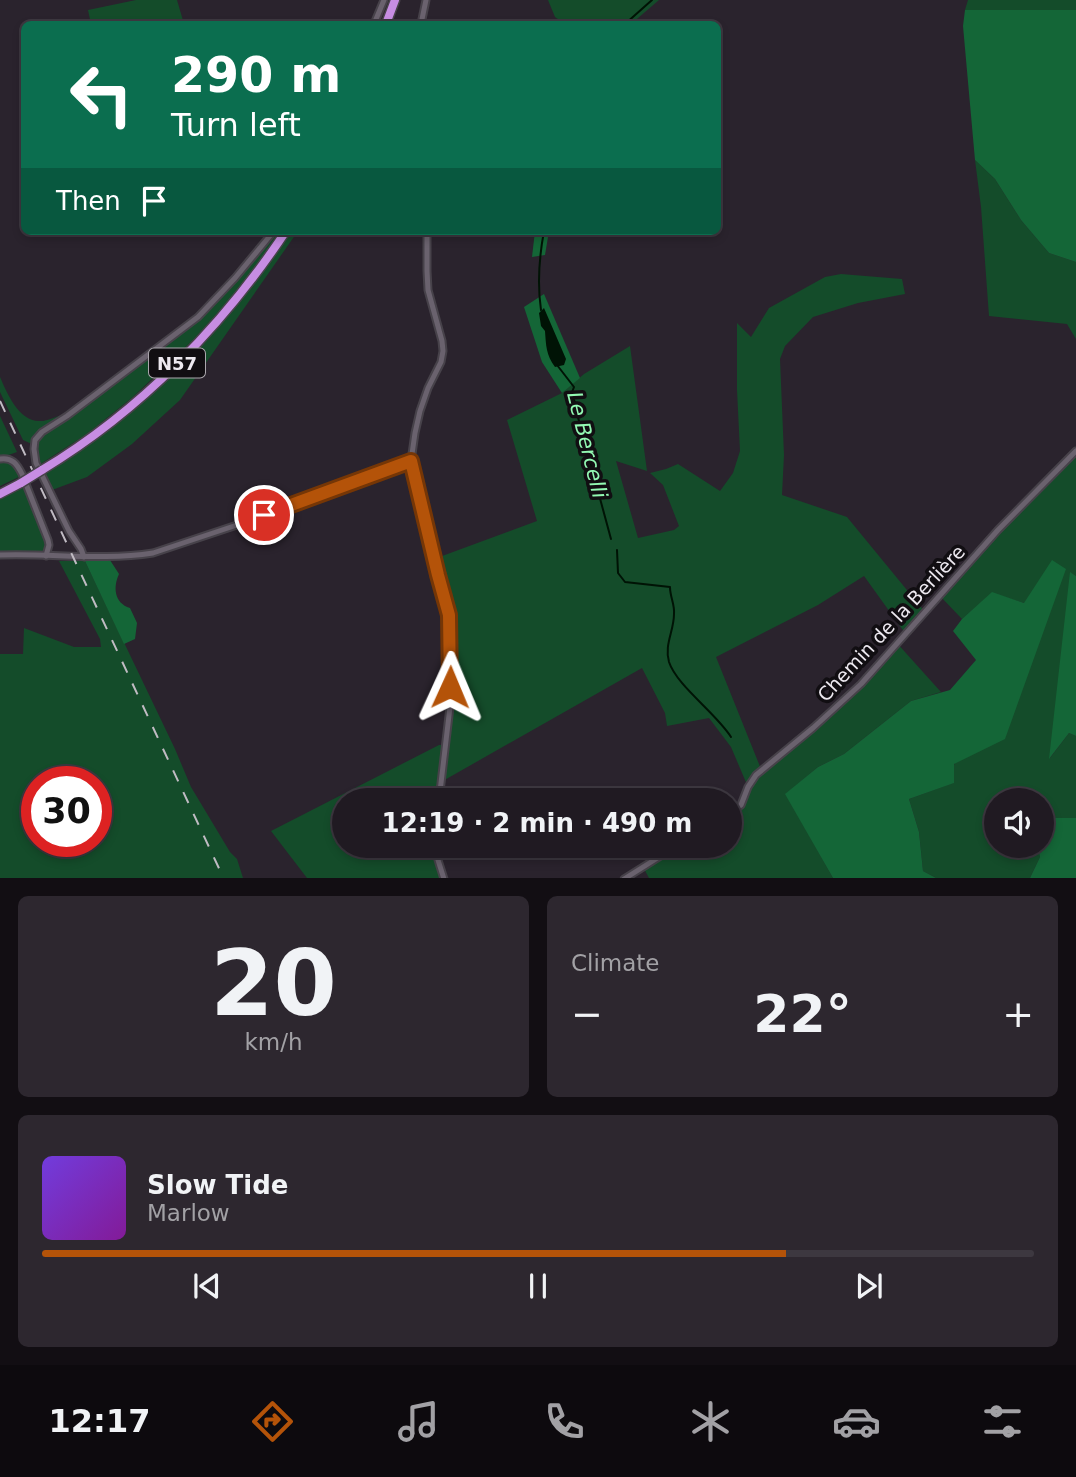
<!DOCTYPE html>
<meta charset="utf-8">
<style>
body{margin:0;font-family:"DejaVu Sans",sans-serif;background:#2d272f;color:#f1f3f6;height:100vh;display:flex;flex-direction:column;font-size:26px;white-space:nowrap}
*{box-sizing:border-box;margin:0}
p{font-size:23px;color:#a2a1a5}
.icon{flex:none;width:38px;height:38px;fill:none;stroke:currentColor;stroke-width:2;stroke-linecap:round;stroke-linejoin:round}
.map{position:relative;height:878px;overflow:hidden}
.drawer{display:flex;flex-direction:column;gap:18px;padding:18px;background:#120e13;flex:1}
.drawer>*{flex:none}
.hud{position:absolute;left:21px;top:21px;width:700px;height:214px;border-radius:10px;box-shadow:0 4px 10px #0003,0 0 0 2px #3d3840;background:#0b6e4f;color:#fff;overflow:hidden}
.controls{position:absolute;left:984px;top:788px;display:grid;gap:14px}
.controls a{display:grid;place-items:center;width:70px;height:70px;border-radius:50%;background:#201a22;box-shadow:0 4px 10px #0003,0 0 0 2px #3d3840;font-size:35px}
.speed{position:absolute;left:21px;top:766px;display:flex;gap:14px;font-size:35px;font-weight:700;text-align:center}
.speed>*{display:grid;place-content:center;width:91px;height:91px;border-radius:50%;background:#201a22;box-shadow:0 4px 10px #0003,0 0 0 2px #3d3840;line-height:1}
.speed .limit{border:10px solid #d22;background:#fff;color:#111}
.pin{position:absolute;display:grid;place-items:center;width:60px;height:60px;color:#fff;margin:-30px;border:4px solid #fff;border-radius:50%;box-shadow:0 2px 7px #0007}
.me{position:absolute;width:77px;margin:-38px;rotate:1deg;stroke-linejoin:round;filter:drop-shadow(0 0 5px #0008)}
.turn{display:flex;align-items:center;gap:24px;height:147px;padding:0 35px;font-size:32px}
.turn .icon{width:91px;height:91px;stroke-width:2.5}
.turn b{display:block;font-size:49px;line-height:60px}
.then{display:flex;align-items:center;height:66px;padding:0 35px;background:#0003;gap:14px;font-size:26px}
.big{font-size:52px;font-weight:700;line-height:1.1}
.drawer .card{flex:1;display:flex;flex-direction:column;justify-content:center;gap:10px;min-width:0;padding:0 24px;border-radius:10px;background:#2d272f}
.drawer .dial{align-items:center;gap:0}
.dial b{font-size:91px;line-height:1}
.song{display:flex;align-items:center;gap:21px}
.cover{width:84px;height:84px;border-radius:10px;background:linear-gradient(135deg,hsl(260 70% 55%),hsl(290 70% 35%))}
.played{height:7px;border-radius:4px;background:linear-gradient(90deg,#b45309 75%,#3d3840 75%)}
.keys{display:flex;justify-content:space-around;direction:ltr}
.heat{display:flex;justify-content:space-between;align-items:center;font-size:38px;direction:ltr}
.drawer .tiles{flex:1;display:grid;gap:18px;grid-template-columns:1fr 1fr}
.card:last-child{grid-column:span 2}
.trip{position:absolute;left:332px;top:788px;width:410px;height:70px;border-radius:35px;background:#201a22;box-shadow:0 4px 10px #0003,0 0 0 2px #3d3840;font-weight:700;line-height:70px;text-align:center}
.tab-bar{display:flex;height:112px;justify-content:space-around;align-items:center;background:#0d0a0e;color:#a2a1a5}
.tab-bar .icon{width:49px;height:49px}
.tab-bar .on{color:#b45309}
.tab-bar b{font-size:32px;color:#f1f3f6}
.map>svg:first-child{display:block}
.green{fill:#144c2a;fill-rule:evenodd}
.forest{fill:#146637}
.water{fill:#001305}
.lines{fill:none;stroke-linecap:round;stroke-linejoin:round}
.stream{stroke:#001305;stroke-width:2}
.minor-casing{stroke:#47424a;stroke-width:9}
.highway-casing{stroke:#47424a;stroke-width:11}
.minor{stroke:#6a626e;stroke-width:5}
.highway{stroke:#c78de3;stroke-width:8}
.rail{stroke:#c0bbc3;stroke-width:2;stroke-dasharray:12 12;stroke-linecap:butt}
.highway-bridge-casing{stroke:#47424a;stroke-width:11;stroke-linecap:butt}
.highway-bridge{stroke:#c78de3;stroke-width:8}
.route-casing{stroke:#753606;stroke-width:18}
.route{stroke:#b45309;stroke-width:12}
.labels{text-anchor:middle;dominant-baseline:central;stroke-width:7;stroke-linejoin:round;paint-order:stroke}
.shield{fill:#110e12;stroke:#aba7ad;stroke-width:2}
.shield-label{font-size:18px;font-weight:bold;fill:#ede9f0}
.street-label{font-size:19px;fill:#ede9f0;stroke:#110e12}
.water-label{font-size:21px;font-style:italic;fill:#93f9b3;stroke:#110e12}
</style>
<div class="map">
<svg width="1076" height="879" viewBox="0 0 1076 879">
<rect width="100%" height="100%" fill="#2a232d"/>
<g class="green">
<polygon points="136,0 177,0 184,24 91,24 88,10"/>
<polygon points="548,0 659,0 631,24 565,24 555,17"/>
<polygon points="968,0 1076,0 1076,10 965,10"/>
<polygon points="975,160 995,179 1021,220 1049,253 1076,262 1076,339 1067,324 989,316 981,207"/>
<path d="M 275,231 L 281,231 L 244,284 L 193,340 L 133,397 L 87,434 L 39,465 C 36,455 34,445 40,436 L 194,323 Z"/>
<path d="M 291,231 L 298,231 L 180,400 L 132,444 L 87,477 L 52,490 L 44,473 C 140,407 228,331 291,231 Z"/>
<polygon points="841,274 902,279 905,294 858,303 813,317 785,346 780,359 784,455 782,495 847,517 925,612 905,633 864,576 818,605 716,657 761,769 861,684 896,642 941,692 911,701 844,754 818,767 786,794 833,878 649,878 643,867 678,845 730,845 730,813 739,807 748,787 731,747 709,718 667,726 665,713 642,668 441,782 439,800 345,800 345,845 438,845 444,878 307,878 271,831 439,745 446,745 450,707 450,620 434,559 537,521 507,420 562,393 584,374 630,346 647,471 616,461 638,538 674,530 679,526 663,485 650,473 666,469 678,464 720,491 733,473 740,451 737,390 737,323 751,337 769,308 825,277"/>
<path d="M 0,377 C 7,393 19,422 40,421 C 50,421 57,414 67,416 L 42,432 L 34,445 L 23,440 L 0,392 Z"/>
<polygon points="0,416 17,452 0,458"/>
<polygon points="1076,451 1076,576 1071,573 1050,758 1069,733 1076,736 1076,818 1056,818 1041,812 1041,800 996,800 996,845 1037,845 1040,857 1030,878 936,878 923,871 919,832 909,799 953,783 954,765 1024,603 992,593 962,619 940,596 998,530"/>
<polygon points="4,460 15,464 21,476 0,486 0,461"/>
<polygon points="26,485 47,540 46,546 42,552 38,553 0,553 0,498"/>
<path d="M 59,561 L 85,561 L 175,749 L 191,787 L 230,852 L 237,859 L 243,878 L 0,878 L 0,654 L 23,654 L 24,628 L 74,647 L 101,647 L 100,639 ZM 37,782 L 96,782 L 96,842 L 37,842 Z"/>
</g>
<g class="forest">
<polygon points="965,10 1076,10 1076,262 1049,253 1021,220 995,179 975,160 963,26"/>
<polygon points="535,231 549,231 545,255 532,257"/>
<polygon points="544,294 580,378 562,393 542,362 524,307"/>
<path d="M 108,557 L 119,574 C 113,587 114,603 130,608 L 137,623 L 135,639 L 124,644 L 85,561 Z"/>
<polygon points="1052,560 1066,569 1005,739 954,764 954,783 909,799 919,832 923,871 936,878 833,878 785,794 818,767 844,754 911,701 950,690 976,660 953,631 962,619 992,592 1024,603"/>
<polygon points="1070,572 1076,576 1076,736 1069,733 1049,759"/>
<polygon points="1041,812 1056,818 1076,818 1076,878 1030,878 1040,857 1037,845 1041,845"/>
</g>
<path class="water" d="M 544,308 L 566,359 L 564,365 L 555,367 C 546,355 546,345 545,331 L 541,326 L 539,313 Z"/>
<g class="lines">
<g class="stream">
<polyline points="625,24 652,0"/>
<path d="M 541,310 C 537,283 539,258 544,231"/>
<polyline points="557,365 574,387 571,395 575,402 576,410 611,539"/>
<path d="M 617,550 L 618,573 L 625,582 L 670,587 C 670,597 675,605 674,614 C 674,631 664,645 669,662 C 677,686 716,713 731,737"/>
</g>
<g class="minor-casing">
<g id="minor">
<polyline points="374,24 384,0"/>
<polyline points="421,24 426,0"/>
<polyline points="427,231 427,271 428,290 442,341 443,351 441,362 428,388 420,411 415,433 411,461 438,575 450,620 450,707 439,800"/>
<path d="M 0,459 C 12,457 17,464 22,474 L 48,540 L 49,545 L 46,556"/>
<path d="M 0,555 C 51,553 102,561 153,553 L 243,523 L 411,461"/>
<polyline points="84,557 81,549 69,531 36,463 34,449 35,440 42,432 67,416 198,317 235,278 274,231"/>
<polyline points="730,813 741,805 748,787 756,775 813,728 861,684 998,530 1076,451"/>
<polyline points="438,845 438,860 444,879"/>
<polyline points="624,879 678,845"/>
</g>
</g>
<g class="highway-casing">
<g id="highway">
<polyline points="386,24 395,0"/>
<path d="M 42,470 C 140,411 223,326 286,231"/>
<polyline points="0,494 21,483"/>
</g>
</g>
<use href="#minor" class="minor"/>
<use href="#highway" class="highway"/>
<polyline class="rail" points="0,401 224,879"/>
<g class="highway-bridge-casing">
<polyline id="highway-bridge" points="21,483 42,470"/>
</g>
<use href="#highway-bridge" class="highway-bridge"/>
</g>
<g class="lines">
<g class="route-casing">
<polyline id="route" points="264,515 411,461 438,575 449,615 450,687"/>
</g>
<use href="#route" class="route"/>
</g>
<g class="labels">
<rect class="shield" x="149" y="348.5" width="56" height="29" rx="5"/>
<g class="shield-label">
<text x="177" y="363">N57</text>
</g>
<g class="street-label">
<text transform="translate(891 623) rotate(-47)">Chemin de la Berlière</text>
</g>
<g class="water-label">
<text transform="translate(587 445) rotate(76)">Le Bercelli</text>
</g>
</g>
</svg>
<div class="controls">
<a><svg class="icon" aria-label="sound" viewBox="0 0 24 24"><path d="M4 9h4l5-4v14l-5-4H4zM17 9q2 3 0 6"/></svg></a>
</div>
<div class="speed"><div class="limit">30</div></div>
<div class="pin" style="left:264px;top:515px;background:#d93025"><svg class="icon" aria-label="arrive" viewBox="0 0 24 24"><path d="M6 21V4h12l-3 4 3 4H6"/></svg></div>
<svg class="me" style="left:450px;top:687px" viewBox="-20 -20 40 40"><path d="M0-17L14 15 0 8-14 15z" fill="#b45309" stroke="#fff" stroke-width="4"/></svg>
<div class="trip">12:19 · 2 min · 490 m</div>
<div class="hud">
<div class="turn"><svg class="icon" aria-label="left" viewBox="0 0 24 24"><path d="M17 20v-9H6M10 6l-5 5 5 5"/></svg><div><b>290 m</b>Turn left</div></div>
<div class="then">Then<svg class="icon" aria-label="arrive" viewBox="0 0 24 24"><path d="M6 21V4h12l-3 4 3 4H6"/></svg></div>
</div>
</div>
<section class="drawer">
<div class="tiles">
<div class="card dial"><b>20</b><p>km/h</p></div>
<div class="card"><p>Climate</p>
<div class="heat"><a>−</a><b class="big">22°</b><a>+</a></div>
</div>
<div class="card">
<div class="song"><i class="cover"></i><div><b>Slow Tide</b><p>Marlow</p></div></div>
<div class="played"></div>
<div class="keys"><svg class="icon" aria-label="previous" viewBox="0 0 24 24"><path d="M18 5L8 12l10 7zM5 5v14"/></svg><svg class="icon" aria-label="pause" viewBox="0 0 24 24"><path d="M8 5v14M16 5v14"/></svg><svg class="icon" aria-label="next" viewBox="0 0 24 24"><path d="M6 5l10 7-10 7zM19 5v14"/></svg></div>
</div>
</div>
</section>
<nav class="tab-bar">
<b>12:17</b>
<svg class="icon on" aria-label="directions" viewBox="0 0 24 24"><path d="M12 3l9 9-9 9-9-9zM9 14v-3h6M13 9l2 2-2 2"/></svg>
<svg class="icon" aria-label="music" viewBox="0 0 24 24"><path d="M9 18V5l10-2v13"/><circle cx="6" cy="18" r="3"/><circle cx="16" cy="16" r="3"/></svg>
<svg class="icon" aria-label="phone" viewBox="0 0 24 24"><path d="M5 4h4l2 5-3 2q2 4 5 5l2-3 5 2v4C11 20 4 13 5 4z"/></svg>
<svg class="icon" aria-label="climate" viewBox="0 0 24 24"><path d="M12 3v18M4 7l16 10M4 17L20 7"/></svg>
<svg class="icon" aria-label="car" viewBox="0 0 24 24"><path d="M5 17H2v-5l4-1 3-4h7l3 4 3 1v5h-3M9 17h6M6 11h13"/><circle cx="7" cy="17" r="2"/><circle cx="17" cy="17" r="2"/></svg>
<svg class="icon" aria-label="filters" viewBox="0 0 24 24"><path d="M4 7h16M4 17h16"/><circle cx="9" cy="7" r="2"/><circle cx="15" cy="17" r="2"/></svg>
</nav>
